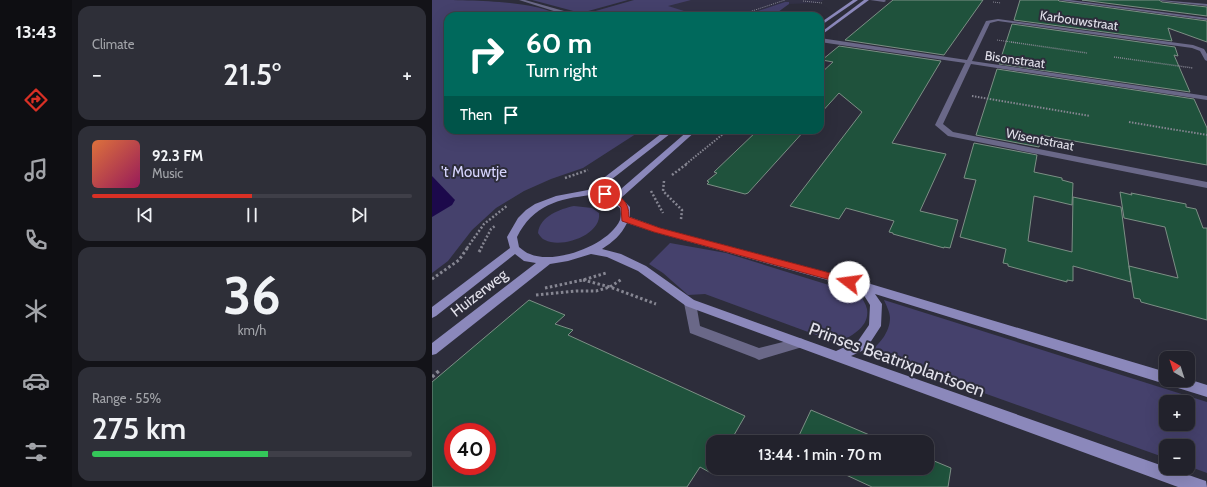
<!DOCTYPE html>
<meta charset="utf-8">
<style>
body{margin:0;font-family:Cabin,sans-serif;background:#2e2f38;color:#f1f3f6;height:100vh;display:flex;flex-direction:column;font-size:15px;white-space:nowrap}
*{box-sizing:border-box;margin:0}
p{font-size:13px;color:#a2a4a9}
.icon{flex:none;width:22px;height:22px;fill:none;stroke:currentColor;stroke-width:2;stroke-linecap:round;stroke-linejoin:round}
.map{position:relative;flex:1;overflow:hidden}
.sheet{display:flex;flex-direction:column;gap:6px;padding:6px;background:#131318;width:360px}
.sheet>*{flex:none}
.banner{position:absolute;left:12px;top:12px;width:380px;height:122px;border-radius:12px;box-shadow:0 4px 16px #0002,0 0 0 1px #3f3f48;background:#00695c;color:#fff;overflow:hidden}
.needle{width:26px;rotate:321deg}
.fabs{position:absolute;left:727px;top:351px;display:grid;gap:8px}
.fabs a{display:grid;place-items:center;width:36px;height:36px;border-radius:8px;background:#22222c;box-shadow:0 4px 16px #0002,0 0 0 1px #3f3f48;font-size:20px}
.speed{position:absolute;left:12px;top:423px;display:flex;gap:8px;font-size:20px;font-weight:700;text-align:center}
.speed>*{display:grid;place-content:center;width:52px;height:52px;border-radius:50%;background:#22222c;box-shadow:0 4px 16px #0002,0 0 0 1px #3f3f48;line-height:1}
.speed .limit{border:6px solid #d22;background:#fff;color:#111}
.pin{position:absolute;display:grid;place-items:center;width:34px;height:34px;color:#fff;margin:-17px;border:2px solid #fff;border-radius:50%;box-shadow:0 1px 4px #0007}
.me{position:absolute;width:44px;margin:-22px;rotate:285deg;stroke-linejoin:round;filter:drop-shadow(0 0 3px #0008)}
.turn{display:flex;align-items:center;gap:14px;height:84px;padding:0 16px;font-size:18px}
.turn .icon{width:52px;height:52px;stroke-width:2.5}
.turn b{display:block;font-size:28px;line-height:34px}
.then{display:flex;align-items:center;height:38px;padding:0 16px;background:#0003;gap:8px;font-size:15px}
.big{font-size:30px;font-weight:600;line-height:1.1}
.sheet .tile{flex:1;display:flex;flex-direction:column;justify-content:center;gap:6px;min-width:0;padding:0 14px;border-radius:12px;background:#2e2f38}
.sheet .dial{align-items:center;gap:0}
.dial b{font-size:52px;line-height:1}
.song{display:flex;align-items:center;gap:12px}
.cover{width:48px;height:48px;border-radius:6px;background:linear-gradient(135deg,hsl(20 70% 55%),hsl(330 70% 35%))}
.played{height:4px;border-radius:2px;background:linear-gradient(90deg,#d93025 50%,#3f3f48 50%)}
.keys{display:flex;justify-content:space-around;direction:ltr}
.heat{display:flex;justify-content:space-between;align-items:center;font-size:22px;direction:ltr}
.charge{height:6px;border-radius:3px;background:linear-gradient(90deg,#34c759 55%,#3f3f48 0)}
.trip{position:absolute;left:274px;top:435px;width:228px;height:40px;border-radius:12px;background:#22222c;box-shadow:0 4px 16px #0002,0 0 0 1px #3f3f48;font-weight:600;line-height:40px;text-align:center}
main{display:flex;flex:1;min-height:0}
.dock{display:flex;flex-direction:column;width:72px;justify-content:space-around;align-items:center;background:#0e0e12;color:#a2a4a9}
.dock .icon{width:28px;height:28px}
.dock .current{color:#d93025}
.dock b{font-size:18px;color:#f1f3f6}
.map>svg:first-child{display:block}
.built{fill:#323146}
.green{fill:#45416c;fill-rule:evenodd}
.water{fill:#1c094b}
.building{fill:#1f523c;stroke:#7c8f85;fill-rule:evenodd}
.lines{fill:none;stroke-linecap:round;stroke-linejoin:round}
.path-far5{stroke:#868692;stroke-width:1;stroke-dasharray:1 1;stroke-linecap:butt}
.path-far4{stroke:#868692;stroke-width:1.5;stroke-dasharray:1 1;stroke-linecap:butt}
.path-far3{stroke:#868692;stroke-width:2;stroke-dasharray:1.5 1.5;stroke-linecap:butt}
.path-far2{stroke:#868692;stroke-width:2.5;stroke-dasharray:2 2;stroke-linecap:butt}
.path-far1{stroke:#868692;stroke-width:3;stroke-dasharray:2.5 2.5;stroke-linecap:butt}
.path{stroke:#868692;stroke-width:3.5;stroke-dasharray:3 3;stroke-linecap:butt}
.lane{fill:#6a6888;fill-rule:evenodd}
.street{fill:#6a6888;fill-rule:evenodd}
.secondary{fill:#8b88bb;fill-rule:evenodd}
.route{fill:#d93025;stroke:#8d1f18}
.labels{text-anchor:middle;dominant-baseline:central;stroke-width:4;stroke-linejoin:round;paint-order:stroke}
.far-street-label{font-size:13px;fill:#e2e1eb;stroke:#2d2d3b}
.park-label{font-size:15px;fill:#d6d4fd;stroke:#2d2d3b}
.street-label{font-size:15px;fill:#e2e1eb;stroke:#2d2d3b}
.near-street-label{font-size:18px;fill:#e2e1eb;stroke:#2d2d3b}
</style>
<main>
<nav class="dock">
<b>13:43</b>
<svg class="icon current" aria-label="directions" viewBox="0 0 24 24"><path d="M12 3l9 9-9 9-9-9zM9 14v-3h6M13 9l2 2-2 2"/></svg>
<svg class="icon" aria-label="music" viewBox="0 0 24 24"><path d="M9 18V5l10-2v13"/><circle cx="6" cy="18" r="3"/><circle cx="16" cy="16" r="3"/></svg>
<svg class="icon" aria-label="phone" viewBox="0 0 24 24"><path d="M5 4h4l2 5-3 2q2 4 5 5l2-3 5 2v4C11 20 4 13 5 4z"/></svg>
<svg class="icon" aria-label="climate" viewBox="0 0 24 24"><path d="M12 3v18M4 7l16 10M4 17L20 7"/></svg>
<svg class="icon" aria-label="car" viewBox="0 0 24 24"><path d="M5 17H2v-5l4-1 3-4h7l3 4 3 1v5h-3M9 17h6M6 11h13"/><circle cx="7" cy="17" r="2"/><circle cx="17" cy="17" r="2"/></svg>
<svg class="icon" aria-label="filters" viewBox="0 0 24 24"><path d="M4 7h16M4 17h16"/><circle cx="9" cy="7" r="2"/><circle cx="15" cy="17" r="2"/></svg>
</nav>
<section class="sheet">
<div class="tile"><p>Climate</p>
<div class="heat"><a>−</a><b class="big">21.5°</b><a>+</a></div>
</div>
<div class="tile">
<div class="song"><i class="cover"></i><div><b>92.3 FM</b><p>Music</p></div></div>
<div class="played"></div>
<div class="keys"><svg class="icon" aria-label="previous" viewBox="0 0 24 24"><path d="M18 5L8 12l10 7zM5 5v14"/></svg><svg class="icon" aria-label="pause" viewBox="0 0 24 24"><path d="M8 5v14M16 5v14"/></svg><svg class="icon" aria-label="next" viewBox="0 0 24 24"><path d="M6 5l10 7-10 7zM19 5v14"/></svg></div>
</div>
<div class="tile dial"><b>36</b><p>km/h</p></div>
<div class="tile"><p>Range · 55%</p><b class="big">275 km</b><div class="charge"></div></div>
</section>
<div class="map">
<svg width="775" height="487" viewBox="0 0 775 487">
<rect width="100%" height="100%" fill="#2d2d3b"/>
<polygon class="built" points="254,0 392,0 386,3 357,4 322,16 192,16"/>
<g class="green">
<path d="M 0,0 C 33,0 103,0 128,16 L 16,16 L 16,130 L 210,130 L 151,168 L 119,179 L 92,191 L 64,208 L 40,230 L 16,261 L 0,273 Z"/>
<polygon points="100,0 196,0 149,13"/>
<polygon points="202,0 259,0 236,6 268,16 146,16"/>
<polygon points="353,2 357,2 357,4 346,12 348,16 311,16"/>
<path d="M 142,206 L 160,208 L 167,213 C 170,235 129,249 113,240 C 110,239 108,236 106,233 C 108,216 128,209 142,206 Z"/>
<path d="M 238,243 L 294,253 L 429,295 C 430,299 434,304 435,309 C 438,327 419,336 406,343 L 273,294 L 256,295 L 231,273 L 217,264 Z"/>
<path d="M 452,300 L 775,402 L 775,473 L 756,466 L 756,446 L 734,446 L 734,458 L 437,352 C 447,345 458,332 458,318 C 458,312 454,305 452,300 ZM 734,402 L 756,402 L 756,424 L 734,424 Z"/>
</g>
<polygon class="water" points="0,176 23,200 20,205 0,217"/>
<g class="building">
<polygon points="461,0 551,0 512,55 413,40"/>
<polygon points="588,0 626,0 627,1 775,21 775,42 736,28 740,41 582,20"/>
<polygon points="650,0 727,0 730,2 775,7 775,16"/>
<polygon points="580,24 743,47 746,56 742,55 758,92 567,64"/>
<polygon points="407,46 509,61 460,143 514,154 488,211 526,220 518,248 512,247 512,248 461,234 461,233 457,232 462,221 414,208 407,219 358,206 430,112 407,93 388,114 388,74 401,62 390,60"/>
<polygon points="565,69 762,99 775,128 775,165 609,135 607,147 544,135"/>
<polygon points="326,130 373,130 316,193 313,194 275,184 277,182 275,181 285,173 282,172"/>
<polygon points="542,143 605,155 602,172 630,178 630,180 641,183 640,205 602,196 596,241 640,252 641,197 689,207 699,282 641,266 641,281 635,280 635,282 576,266 576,264 571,263 574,249 528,237 544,180 532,178"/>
<polygon points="688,192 700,195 699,193 754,204 754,207 764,209 771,228 775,228 775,320 709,302 708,299 702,298 697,266 746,278 733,227 692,218"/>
<path d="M 97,300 L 133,315 L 123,324 L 141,330 L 136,335 L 313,416 L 298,442 L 281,442 L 281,468 L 282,468 L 279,473 L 268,467 L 255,487 L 0,487 L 0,382 ZM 21,432 L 55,432 L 55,466 L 21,466 Z"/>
<polygon points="379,410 454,442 364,442"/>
<polygon points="495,458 519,468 516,487 440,487 399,468 495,468"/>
</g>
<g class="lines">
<g class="path-far5">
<polyline points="371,1 390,3"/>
<polyline points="561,2 569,3"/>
<polyline points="305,16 353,0"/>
<polyline points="565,40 586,43"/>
</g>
<g class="path-far4">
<polyline points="579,42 655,53"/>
<polyline points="682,57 761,68"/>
<polyline points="540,96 542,96"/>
</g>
<g class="path-far3">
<polyline points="540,96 658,116"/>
<polyline points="697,122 775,135"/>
<polyline points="254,164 296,130"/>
</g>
<g class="path-far2">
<polyline points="240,175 256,163"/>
<polyline points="133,178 156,170"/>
<polyline points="232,181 231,191 250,210 249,219"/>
<polyline points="219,191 231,213"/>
<polyline points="35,248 52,224 76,205"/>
<polyline points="49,248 59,229 64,225"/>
</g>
<g class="path-far1">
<polyline points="47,252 50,247"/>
<polyline points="0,279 27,260 36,247"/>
<polyline points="151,280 178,287 224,304"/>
<polyline points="113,288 151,280 174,273"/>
<polyline points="104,295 144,291 164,291 178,287 190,279"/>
</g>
<polyline class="path" points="0,377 9,369"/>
<g class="lane">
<polygon points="438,0 453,0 454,1 452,2"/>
<polygon points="728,0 775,4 775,6 730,1"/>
<polygon points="258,299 262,300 264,303 268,326 327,348 367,338 371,339 373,343 371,347 367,348 327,360 323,358 258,333 252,303 254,300"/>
</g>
<g class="street">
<polygon points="87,0 93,0 132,11 135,16 131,16 128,13"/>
<polygon points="627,0 638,0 775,18 775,20"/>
<polygon points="566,19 761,45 772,49 775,54 775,61 773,60 768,51 760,48 566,21 558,23 540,61 775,96 775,100 539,64 511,124 521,132 775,182 775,188 516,136 503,125 533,63 388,42 388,38 535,60 554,21"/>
</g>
<g class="secondary">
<polygon points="421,0 426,0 388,26 388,23"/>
<polygon points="432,0 437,0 388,36 388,33"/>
<path d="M 234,130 L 243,130 L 166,190 L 182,195 L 257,130 L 265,130 L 189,198 L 198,207 L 198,217 L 228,228 L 432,282 L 734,372 L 734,380 L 756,379 L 775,385 L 775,397 L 443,294 L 450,304 L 449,326 L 434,349 L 419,356 L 768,479 L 774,481 L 775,487 L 746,487 L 254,306 L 206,271 L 175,257 L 159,254 L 136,261 L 118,264 L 4,354 L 0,355 L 0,343 L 104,263 L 92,261 L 83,254 L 4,316 L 0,318 L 0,307 L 78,248 L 75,237 L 86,218 L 94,210 L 103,204 L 124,196 L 156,190 ZM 159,195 L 174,198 L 188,208 C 189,212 189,216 188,220 C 177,245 123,265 98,254 C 94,253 91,250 87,247 L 85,237 C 101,205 126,199 159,195 ZM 195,223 L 222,232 L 428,289 L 438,305 L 437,325 L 426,341 L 404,351 L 262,300 L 214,266 L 189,254 L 170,249 C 181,242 189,235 195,223 Z"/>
</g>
</g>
<path class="route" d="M 173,191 C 189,195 197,201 197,217 L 228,228 L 417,278 L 420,279 L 422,282 L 420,284 L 417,285 L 222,232 L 190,221 L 189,207 L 181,200 L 170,195 L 170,192 Z"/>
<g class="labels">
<g class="far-street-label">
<text transform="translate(647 20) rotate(8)">Karbouwstraat</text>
<text transform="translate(583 59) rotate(8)">Bisonstraat</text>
<text transform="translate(608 139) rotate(11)">Wisentstraat</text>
</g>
<g class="park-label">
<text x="42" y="172">'t Mouwtje</text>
</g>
<g class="street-label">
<text transform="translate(47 293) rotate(-38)">Huizerweg</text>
</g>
<g class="near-street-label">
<text transform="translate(465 360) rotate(20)">Prinses Beatrixplantsoen</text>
</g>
</g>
</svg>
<div class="fabs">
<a><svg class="needle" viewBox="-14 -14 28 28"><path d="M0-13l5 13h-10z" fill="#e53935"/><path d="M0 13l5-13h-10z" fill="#a2a4a9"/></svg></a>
<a>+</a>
<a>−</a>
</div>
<div class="speed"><div class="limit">40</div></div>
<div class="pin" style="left:173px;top:194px;background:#d93025"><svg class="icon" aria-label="arrive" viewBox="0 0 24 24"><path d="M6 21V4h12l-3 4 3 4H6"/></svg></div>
<svg class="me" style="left:417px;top:282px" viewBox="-20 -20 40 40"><circle r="19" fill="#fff"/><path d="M0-13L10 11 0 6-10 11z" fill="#d93025"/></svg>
<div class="trip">13:44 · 1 min · 70 m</div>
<div class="banner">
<div class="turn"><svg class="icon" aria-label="right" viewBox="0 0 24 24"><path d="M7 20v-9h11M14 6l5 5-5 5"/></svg><div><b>60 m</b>Turn right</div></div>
<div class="then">Then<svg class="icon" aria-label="arrive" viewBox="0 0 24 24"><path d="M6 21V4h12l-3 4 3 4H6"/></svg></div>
</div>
</div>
</main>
